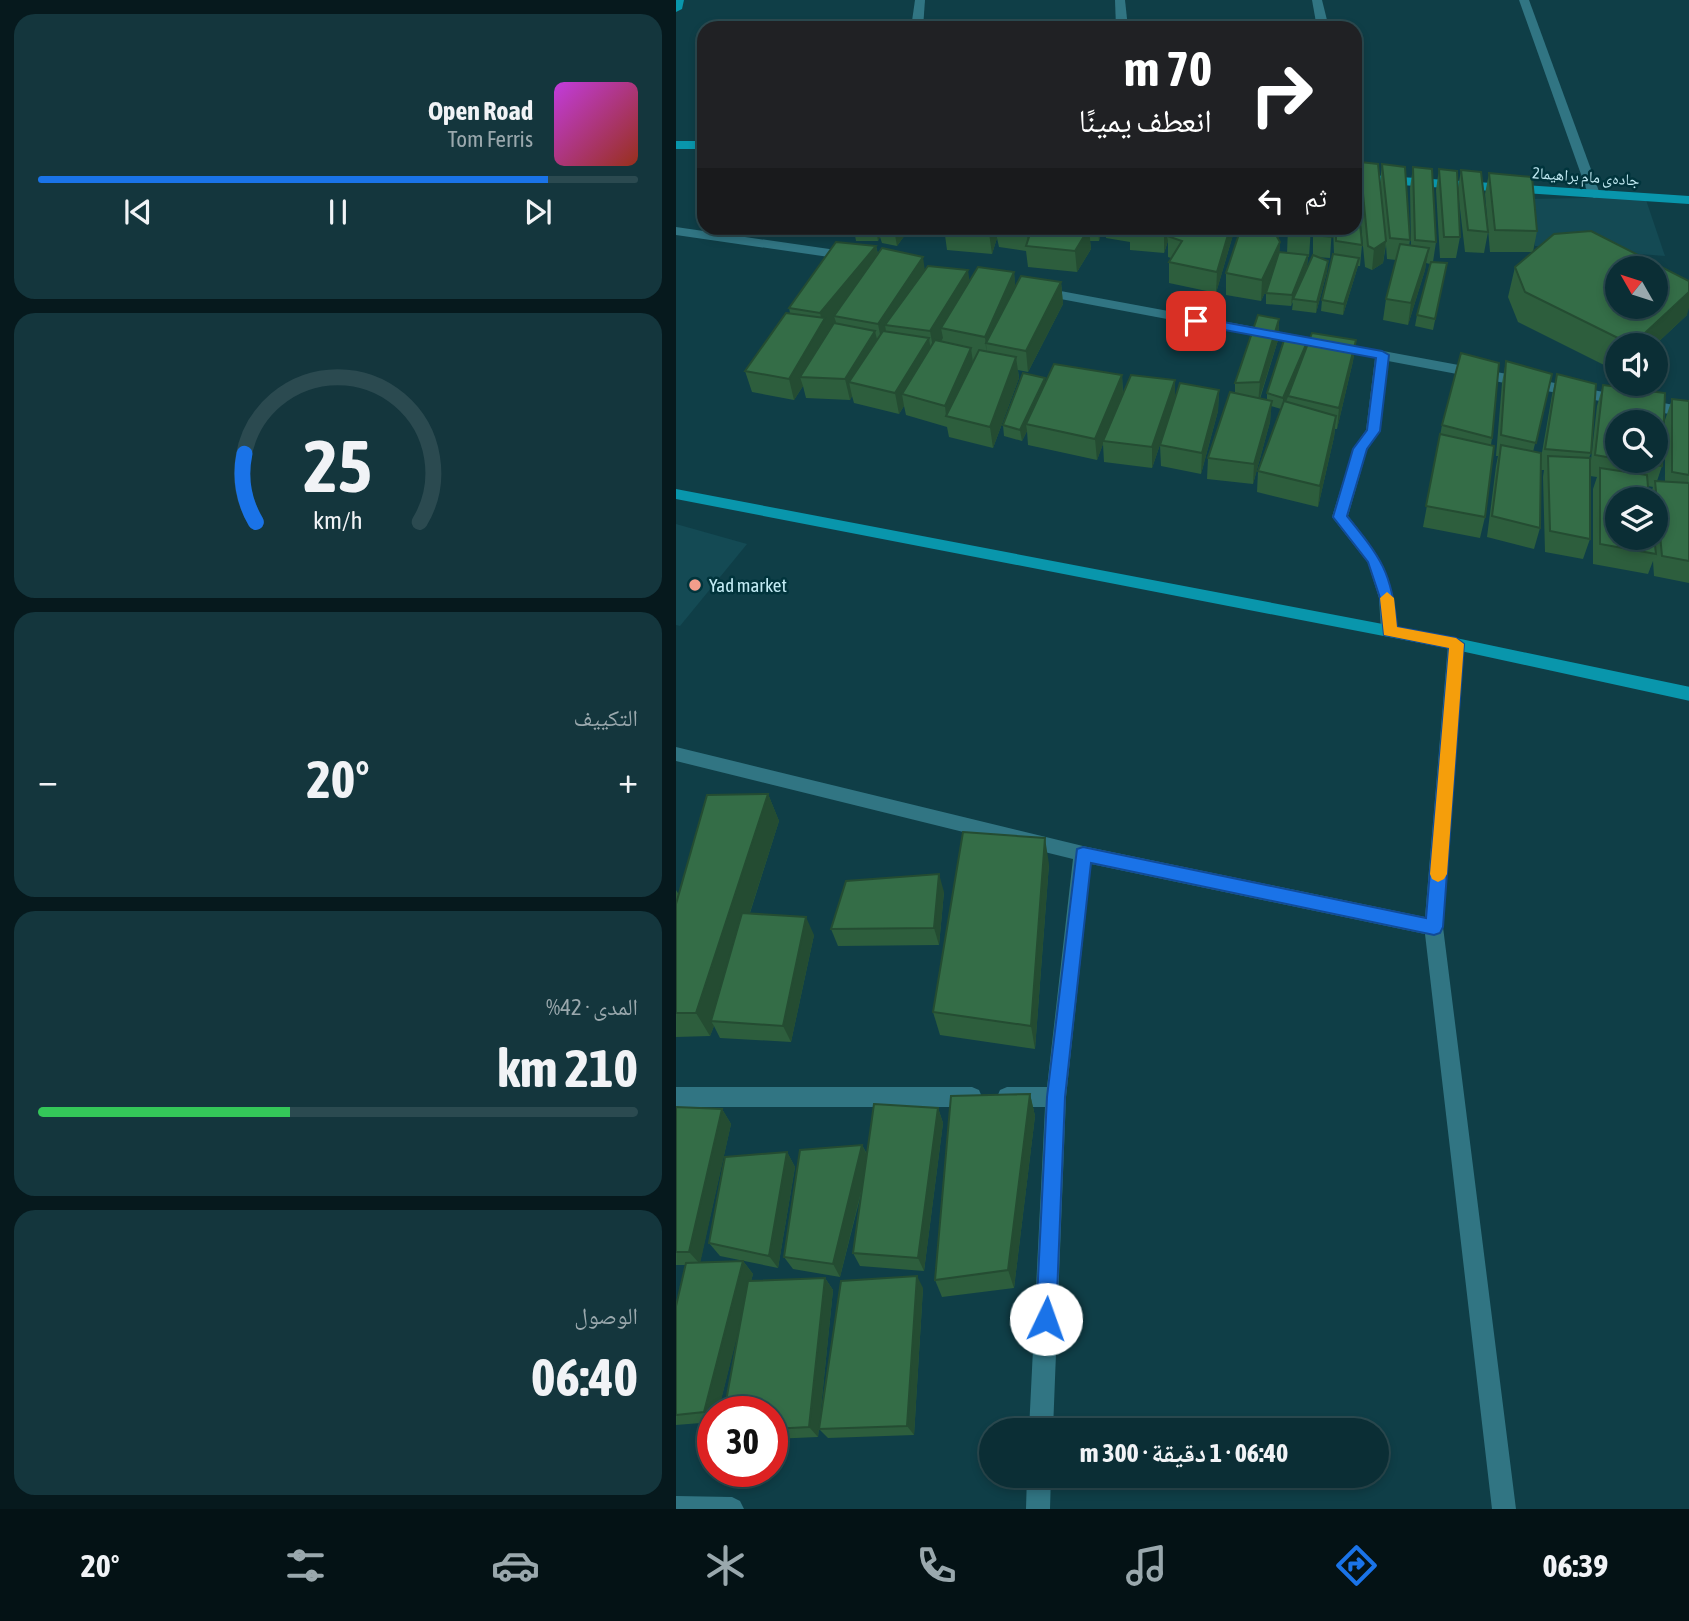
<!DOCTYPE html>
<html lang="ar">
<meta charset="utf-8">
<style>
body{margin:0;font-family:"Asap Condensed","Noto Naskh Arabic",sans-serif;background:#14363d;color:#f1f3f6;direction:rtl;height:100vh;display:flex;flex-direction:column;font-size:26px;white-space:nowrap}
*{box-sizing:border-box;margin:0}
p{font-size:23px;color:#9aa8ad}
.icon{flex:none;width:38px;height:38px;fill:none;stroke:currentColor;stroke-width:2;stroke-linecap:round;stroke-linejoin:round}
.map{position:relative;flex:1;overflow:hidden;direction:ltr}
.details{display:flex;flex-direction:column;gap:14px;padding:14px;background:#06191d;width:676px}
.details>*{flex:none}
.hud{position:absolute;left:21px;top:21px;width:665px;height:214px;border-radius:21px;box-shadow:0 4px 10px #0003,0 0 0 2px #2b4a50;direction:rtl;background:#202124;color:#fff;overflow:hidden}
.needle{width:46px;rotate:309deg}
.buttons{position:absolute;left:929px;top:256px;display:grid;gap:14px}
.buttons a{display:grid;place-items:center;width:63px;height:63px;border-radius:50%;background:#0b2e35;box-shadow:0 4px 10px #0003,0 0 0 2px #2b4a50;font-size:35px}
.speed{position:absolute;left:21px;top:1396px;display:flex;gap:14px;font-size:35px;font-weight:700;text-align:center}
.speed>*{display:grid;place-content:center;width:91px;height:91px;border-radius:50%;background:#0b2e35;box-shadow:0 4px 10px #0003,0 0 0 2px #2b4a50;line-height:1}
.speed .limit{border:10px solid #d22;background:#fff;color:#111}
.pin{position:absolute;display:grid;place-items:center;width:60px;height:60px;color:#fff;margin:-30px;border-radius:14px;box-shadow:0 4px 10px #0006}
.me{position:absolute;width:77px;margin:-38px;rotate:3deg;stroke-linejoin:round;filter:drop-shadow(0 0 5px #0008)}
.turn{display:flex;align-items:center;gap:24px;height:147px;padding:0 35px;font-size:32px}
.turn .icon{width:91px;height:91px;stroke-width:2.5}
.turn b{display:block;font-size:49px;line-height:60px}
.then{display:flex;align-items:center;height:66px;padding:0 35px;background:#0003;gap:14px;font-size:26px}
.big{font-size:52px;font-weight:700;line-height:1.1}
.details .tile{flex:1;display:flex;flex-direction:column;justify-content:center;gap:10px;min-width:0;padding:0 24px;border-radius:21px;background:#14363d}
.details .dial{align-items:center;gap:0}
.dial svg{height:182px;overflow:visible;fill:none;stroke:#2b4a50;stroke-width:7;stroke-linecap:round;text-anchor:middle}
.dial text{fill:#f1f3f6;stroke:none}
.song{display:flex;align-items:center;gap:21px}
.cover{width:84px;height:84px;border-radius:10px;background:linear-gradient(135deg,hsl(290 70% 55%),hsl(10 70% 35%))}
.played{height:7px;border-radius:4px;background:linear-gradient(90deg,#1a73e8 85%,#2b4a50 85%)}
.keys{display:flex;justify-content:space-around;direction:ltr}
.heat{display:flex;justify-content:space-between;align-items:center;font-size:38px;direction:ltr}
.charge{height:10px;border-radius:5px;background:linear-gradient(90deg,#34c759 42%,#2b4a50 0)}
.trip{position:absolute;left:303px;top:1418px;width:410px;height:70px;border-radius:35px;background:#0b2e35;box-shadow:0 4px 10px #0003,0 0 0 2px #2b4a50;font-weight:700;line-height:70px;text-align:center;direction:rtl}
.dock{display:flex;height:112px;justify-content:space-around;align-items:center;background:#041215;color:#9aa8ad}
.dock .icon{width:49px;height:49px}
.dock .current{color:#1a73e8}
.dock b{font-size:32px;color:#f1f3f6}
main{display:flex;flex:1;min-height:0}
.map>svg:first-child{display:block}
.built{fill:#144a54}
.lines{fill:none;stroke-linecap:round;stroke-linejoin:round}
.street{fill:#317583;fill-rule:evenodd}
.secondary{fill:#0996ac;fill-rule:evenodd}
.wall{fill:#2d5e3d;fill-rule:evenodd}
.shaded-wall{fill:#244c32}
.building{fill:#346d47;stroke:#244c32;stroke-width:2;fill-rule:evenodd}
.route{fill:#1a73e8;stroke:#114b97;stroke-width:2}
.slow{fill:#f59e0b}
.poi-dot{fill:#f49d8b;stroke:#01343c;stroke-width:2.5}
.labels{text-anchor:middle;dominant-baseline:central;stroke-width:5;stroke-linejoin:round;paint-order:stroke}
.far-street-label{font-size:16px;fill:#c2eaf3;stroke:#01343c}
.poi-label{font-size:19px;fill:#c2eaf3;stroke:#01343c;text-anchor:start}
</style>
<main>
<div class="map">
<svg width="1014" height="1509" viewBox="0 0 1014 1509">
<rect width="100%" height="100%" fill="#0f3e47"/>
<g class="built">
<polygon points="969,197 989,256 859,246 852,199"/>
<polygon points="0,524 71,544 4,626 0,625"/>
</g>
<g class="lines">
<g class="street">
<polygon points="239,0 249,0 247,28 235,28"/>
<polygon points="439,0 449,0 452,28 440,28"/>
<polygon points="636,0 646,0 653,28 641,28"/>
<polygon points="843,0 853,0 924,194 922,197 918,198 912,194"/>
<polygon points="0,227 174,252 181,256 174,260 0,235"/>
<path d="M 363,287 L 1014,408 L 1014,418 L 712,361 L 704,431 L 691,450 L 672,516 C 707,560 717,573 721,631 L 713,637 L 705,631 L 703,598 L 692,563 L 656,517 L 677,449 L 690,430 L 699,358 L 358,294 L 356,291 Z"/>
<polygon points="780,638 788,644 767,927 840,1509 816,1509 749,934 415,864 390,1097 377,1430 353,1430 369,1107 331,1107 324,1104 321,1097 324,1090 331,1087 371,1087 397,859 0,761 0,747 407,846 749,917 772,644"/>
<polygon points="0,1087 296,1087 303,1090 306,1097 303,1104 296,1107 0,1107"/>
<polygon points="351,1475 375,1475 374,1509 350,1509"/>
<polygon points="0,1496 56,1497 64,1501 68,1509 0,1509"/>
</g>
<g class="secondary">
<polygon points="0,0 8,0 6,9 0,12"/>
<rect x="0" y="141" width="28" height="8"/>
<polygon points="679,174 1014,196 1014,204 679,182"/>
<polygon points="0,489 780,638 1014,687 1014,701 780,650 0,499"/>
</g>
</g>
<g class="wall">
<polygon points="684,162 704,184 706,164 734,240 733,246 735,246 734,188 737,167 760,242 757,262 771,263 757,330 739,326 741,315 754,264 750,263 749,270 732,325 707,320 710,299 720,260 711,259 710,245 707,263 696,270 689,267 681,183"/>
<polygon points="763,169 782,188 785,170 812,232 808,253 789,252 783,200 784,237 780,258 764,258 760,190"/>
<polygon points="813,173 861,231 857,252 814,252 809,194"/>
<polygon points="133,228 159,228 158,232 134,232"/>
<polygon points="234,228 221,246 206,243 204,237 202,241 180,241 178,230"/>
<polygon points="268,228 426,228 423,241 414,241 415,249 401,272 352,267 350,251 323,247 321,238 316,254 271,250"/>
<polygon points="430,228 559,228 540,293 493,283 493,262 495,258 492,257 492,241 488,253 454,250 454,242 430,238"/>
<polygon points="565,228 604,228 602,239 604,242 603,252 611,253 612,228 635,228 633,257 632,257 631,266 624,283 637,256 637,228 656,228 654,258 641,257 652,261 651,272 640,313 616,310 617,302 615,306 590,304 590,293 594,282 585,301 550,295 550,273"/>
<polygon points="657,228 679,228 686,245 684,266 682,266 667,315 645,311 646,300 658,254"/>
<polygon points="200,246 202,254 249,270 294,281 338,272 339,287 385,282 387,304 352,372 342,370 343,378 317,448 273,437 271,427 230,415 228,406 223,414 178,403 176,396 174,400 130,398 127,386 118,400 76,392 69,371 114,313 113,308"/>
<polygon points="839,267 1011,315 979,345 942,345 942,372 842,322 832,297"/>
<polygon points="603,319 602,340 584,399 591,400 591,393 631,346 680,340 677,361 661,429 659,429 658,437 642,507 581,492 582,471 605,409 595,406 594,422 577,484 531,479 532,458 559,393 559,383"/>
<path d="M 830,361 L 876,374 L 857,452 L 865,458 L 876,395 L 881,374 L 915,453 L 913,458 L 914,469 L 921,406 L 927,385 L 986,466 L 981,481 L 989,481 L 989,420 L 996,399 L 1013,401 L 1013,583 L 978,576 L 977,561 L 972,574 L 917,564 L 917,489 L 921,477 L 914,476 L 914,539 L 907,559 L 869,552 L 867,477 L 868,470 L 865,470 L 864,528 L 858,549 L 811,537 L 820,466 L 822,456 L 820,456 L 826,383 ZM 942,422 L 980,460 L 942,460 ZM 972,486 L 977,487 L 973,498 ZM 942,499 L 980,499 L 980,537 L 942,537 Z"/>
<polygon points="446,375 447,394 499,380 499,401 476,468 428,462 427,444 421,460 352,445 351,431 346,441 328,436 327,425 370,382"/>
<polygon points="543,390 542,411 525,474 485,466 484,445"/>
<polygon points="766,425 816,438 815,445 809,517 804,538 747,527"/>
<polygon points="92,794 103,821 74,913 138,935 115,1042 44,1038 38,1026 34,1036 0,1037 0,890 3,895"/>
<polygon points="373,864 359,1049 264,1035 257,1012"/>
<polygon points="268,892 263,945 162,946 155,929"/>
<polygon points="354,1094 359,1116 338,1288 266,1297 259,1280"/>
<polygon points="0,1107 46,1109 55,1124 24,1262 67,1261 77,1274 75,1281 149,1278 157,1290 142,1437 96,1439 96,1412 65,1319 42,1412 37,1412 37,1422 0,1425 0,1306 10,1265 0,1265"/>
<polygon points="262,1108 267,1123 248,1271 184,1266 177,1253 186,1190 164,1277 117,1269 108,1257 186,1145 191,1154"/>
<polygon points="111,1152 119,1167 102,1268 44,1256 33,1243"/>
<polygon points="247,1288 238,1435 152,1438 143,1429"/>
</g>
<g class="shaded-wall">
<polygon points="201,228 210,228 204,232 204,237 202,241 200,230"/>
<polygon points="224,228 234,228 221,246 219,235"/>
<polygon points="315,228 320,228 321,238 316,254 313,233"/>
<polygon points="352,228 362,228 352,246 351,231"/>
<polygon points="413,228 415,249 401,272 399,251"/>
<polygon points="422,228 426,228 423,241"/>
<polygon points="489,228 495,228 491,236 492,241 488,253 488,232"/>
<polygon points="554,228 559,228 540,293 541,272"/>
<polygon points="602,228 604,228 601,247"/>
<polygon points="710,241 707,263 696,270 698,249"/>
<polygon points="604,242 603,263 585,301 586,280"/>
<polygon points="200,246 205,267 158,316 160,322 152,331 154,339 124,377 127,386 118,400 113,379 146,322 144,313"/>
<polygon points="753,248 749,270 732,325 735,303"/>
<polygon points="632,255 631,266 618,299 617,299 615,306 616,295"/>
<polygon points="247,257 250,278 209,325 211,338 206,345 202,324"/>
<polygon points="683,258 681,269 667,315 668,304"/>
<polygon points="652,261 651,272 640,313 641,302"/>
<polygon points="292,270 295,291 265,328 267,338 258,353 254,331"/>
<polygon points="338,272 340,294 310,343 311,358 309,337"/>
<polygon points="385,282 387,304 352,372 350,351"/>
<polygon points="1013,292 1013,308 1011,315 979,345 956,345"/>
<polygon points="603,319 602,340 582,403 584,382"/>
<polygon points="199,331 204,352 173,382 176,396 174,400 169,379"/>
<polygon points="253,338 256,359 226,394 228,406 223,414 219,393"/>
<polygon points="632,340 631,350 607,409 607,398"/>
<polygon points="680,340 677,361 661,429 663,408"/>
<polygon points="295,348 298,370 270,416 269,406"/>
<polygon points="340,357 343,378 317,448 314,427"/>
<polygon points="446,375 447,396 427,441 427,444 421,460 419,439"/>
<polygon points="369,378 370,389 350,424 351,431 346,441 344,430"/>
<polygon points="499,380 499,401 476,468 476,447"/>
<polygon points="543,390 542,411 525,474 526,453"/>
<polygon points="596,401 594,422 577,484 578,464"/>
<polygon points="660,416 658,437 642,507 644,486"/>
<polygon points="92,794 103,821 39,1022 35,1021 38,1026 34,1036 20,1013"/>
<polygon points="369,838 373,864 359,1049 355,1026"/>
<polygon points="263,874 268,892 263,945 258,928"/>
<polygon points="130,917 138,935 115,1042 107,1026"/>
<polygon points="354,1094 359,1116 338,1288 332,1270"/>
<polygon points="262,1108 267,1123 248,1271 242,1258"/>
<polygon points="46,1109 55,1124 24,1264 13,1252"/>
<polygon points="186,1145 193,1159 164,1277 157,1264"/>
<polygon points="111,1152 119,1167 102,1268 93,1256"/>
<polygon points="67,1261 77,1274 42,1412 37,1412 37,1419 28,1412"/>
<polygon points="241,1276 247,1288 238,1435 231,1426"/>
<polygon points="149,1278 157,1290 142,1437 133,1427"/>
</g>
<g class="building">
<polygon points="684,162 702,164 710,241 698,249 692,246"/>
<polygon points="706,164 729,167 734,240 714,238"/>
<polygon points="737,167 756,169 760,242 739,240"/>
<polygon points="679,169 686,245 660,241 660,228 679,228"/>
<polygon points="763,169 781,171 784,237 768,237"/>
<polygon points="785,170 805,172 812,232 792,230"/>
<polygon points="813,173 856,177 861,231 819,230"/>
<polygon points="179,228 201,228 200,230 178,230"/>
<polygon points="207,228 224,228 219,235 204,232"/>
<polygon points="268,228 315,228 313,233 267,229"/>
<polygon points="331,228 352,228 351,231"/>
<polygon points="356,228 413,228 399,251 350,246"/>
<polygon points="454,228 489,228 488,232 454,229"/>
<polygon points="494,228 554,228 541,272 493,262 506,241 491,236"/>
<polygon points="565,228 596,228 604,242 586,280 550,273"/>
<polygon points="613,228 635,228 635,236 612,232"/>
<polygon points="638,228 656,228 656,237 638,235"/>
<path d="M 915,231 L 1013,281 L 1013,292 L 956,345 L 849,292 L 839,267 L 878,234 ZM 942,268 L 980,268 L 980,306 L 942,306 Z"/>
<polygon points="160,242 200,246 144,313 113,308"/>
<polygon points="724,244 753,248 735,303 710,299"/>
<polygon points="206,248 247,257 202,324 158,316"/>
<polygon points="603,252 632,255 616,295 590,293"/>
<polygon points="657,254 683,258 668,304 646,300"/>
<polygon points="637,255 652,261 641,302 617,299"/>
<polygon points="755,262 771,263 759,319 741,315"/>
<polygon points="252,266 292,270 254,331 209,325"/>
<polygon points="302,267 338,272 309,337 265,328"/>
<polygon points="345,276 385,282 350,351 310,343"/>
<polygon points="110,313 149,318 113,379 69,371"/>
<polygon points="582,315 603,319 584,382 559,383"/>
<polygon points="158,323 199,331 169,379 124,377"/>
<polygon points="207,331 253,338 219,393 173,382"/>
<polygon points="636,333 680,340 663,408 612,396"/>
<polygon points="610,334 632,340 607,398 591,393"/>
<polygon points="259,340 295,348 269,406 226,394"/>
<polygon points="303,350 340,357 314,427 270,416"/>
<polygon points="785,353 823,363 816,438 766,425"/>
<polygon points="830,361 876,374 860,443 825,435"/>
<polygon points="378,364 446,375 419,439 350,424"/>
<polygon points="347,373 369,378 344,430 327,425"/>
<polygon points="881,374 920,384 915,453 869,449"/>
<polygon points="455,375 499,380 476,447 427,441"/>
<polygon points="504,383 543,390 526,453 484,445"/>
<polygon points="927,385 989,393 986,466 951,460 980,460 980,422 942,422 942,459 919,455"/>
<polygon points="554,392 596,401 578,464 532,458"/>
<polygon points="996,399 1013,401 1013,475 996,472"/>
<polygon points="608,401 660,416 644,486 582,471"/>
<polygon points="764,434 818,446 809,517 750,506"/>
<polygon points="825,445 865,453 864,528 816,516"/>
<polygon points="872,456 914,458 914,539 874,531"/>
<polygon points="924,468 971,475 973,499 942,499 942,537 978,537 980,554 924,544"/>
<polygon points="979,481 1013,483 1013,561 986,556"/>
<polygon points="92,794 20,1013 0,1013 0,904 31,795"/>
<polygon points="287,832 369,838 355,1026 257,1012"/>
<polygon points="263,874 258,928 155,929 170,881"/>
<polygon points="66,913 130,917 107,1026 35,1021"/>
<polygon points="354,1094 332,1270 259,1280 275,1096"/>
<polygon points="198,1104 262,1108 242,1258 177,1253"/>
<polygon points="0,1107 46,1109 13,1252 0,1252"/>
<polygon points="186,1145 157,1264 108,1257 124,1150"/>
<polygon points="111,1152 93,1256 33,1243 49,1157"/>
<polygon points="67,1261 28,1412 0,1415 0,1306 10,1263"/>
<polygon points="241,1276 231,1426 143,1429 165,1281"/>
<polygon points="149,1278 133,1427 96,1429 96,1412 48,1412 72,1281"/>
</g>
<path class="route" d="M 520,317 L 706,351 L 713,355 L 704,431 L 691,449 L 671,516 C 705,558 716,572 721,627 L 780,638 L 788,644 L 767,927 L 764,933 L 758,935 L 415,863 L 389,1097 L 380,1319 L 377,1326 L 370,1329 L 363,1326 L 360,1319 L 371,1097 L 401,849 L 407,847 L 750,918 L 773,648 L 708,635 L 704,598 L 692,562 L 657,517 L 677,449 L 691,430 L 700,358 L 516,324 L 516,318 Z"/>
<polygon class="slow" points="711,592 718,598 721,627 780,638 788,644 771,874 768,879 762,882 756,879 754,874 773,648 708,635 704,598"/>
<circle class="poi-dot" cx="19" cy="585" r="7"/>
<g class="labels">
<g class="far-street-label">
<text transform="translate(910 176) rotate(4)">جادەی مام براهیما2</text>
</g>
<g class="poi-label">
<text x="33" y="585">Yad market</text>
</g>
</g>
</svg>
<div class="buttons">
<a><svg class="needle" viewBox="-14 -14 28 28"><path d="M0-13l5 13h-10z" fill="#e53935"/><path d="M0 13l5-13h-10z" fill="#9aa8ad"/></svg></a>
<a><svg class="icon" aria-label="sound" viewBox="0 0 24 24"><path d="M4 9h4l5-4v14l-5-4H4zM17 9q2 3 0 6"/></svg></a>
<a><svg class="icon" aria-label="search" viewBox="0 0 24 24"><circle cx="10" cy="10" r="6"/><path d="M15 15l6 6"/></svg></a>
<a><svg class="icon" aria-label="layers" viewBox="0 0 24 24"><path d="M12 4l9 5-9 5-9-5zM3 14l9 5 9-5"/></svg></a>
</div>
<div class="speed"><div class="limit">30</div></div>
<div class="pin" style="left:520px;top:321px;background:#d93025"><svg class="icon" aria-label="arrive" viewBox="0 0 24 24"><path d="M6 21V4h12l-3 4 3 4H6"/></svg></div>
<svg class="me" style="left:370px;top:1319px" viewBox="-20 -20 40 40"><circle r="19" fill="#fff"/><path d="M0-13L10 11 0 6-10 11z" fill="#1a73e8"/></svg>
<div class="trip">06:40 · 1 دقيقة · 300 m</div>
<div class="hud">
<div class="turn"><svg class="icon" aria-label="right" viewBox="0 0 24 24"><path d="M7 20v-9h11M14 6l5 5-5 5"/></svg><div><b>70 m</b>انعطف يمينًا</div></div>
<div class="then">ثم<svg class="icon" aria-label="left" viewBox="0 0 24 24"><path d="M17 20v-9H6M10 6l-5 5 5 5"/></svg></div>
</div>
</div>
<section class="details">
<div class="tile">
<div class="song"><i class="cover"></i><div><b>Open Road</b><p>Tom Ferris</p></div></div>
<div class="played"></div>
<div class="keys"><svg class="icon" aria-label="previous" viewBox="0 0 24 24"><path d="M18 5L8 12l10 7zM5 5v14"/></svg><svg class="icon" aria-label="pause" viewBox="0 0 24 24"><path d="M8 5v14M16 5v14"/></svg><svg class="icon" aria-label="next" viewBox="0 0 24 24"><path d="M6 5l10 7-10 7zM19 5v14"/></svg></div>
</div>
<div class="tile dial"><svg viewBox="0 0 100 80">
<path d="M14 69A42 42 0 1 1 86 69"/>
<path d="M14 69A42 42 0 0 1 9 39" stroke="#1a73e8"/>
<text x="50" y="56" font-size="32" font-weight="700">25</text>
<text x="50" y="72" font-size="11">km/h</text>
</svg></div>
<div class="tile"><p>التكييف</p>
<div class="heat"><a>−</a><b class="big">20°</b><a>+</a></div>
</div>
<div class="tile"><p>المدى · 42%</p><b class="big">210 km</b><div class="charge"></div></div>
<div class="tile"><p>الوصول</p><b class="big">06:40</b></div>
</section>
</main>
<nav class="dock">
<b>06:39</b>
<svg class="icon current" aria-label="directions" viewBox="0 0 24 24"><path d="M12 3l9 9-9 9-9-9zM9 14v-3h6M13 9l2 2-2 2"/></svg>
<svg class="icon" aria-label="music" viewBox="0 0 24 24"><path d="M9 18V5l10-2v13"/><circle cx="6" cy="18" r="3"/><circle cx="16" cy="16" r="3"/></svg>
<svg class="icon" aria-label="phone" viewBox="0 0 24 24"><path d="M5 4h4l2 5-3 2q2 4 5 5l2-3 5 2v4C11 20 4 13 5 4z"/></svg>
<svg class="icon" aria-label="climate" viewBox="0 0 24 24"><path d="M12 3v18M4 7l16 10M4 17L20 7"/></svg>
<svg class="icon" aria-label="car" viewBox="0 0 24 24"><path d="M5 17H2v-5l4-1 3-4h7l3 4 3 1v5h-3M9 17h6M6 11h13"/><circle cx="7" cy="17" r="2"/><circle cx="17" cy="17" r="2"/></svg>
<svg class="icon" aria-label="filters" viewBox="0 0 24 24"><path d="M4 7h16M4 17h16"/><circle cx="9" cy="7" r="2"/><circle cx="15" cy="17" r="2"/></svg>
<b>20°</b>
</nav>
